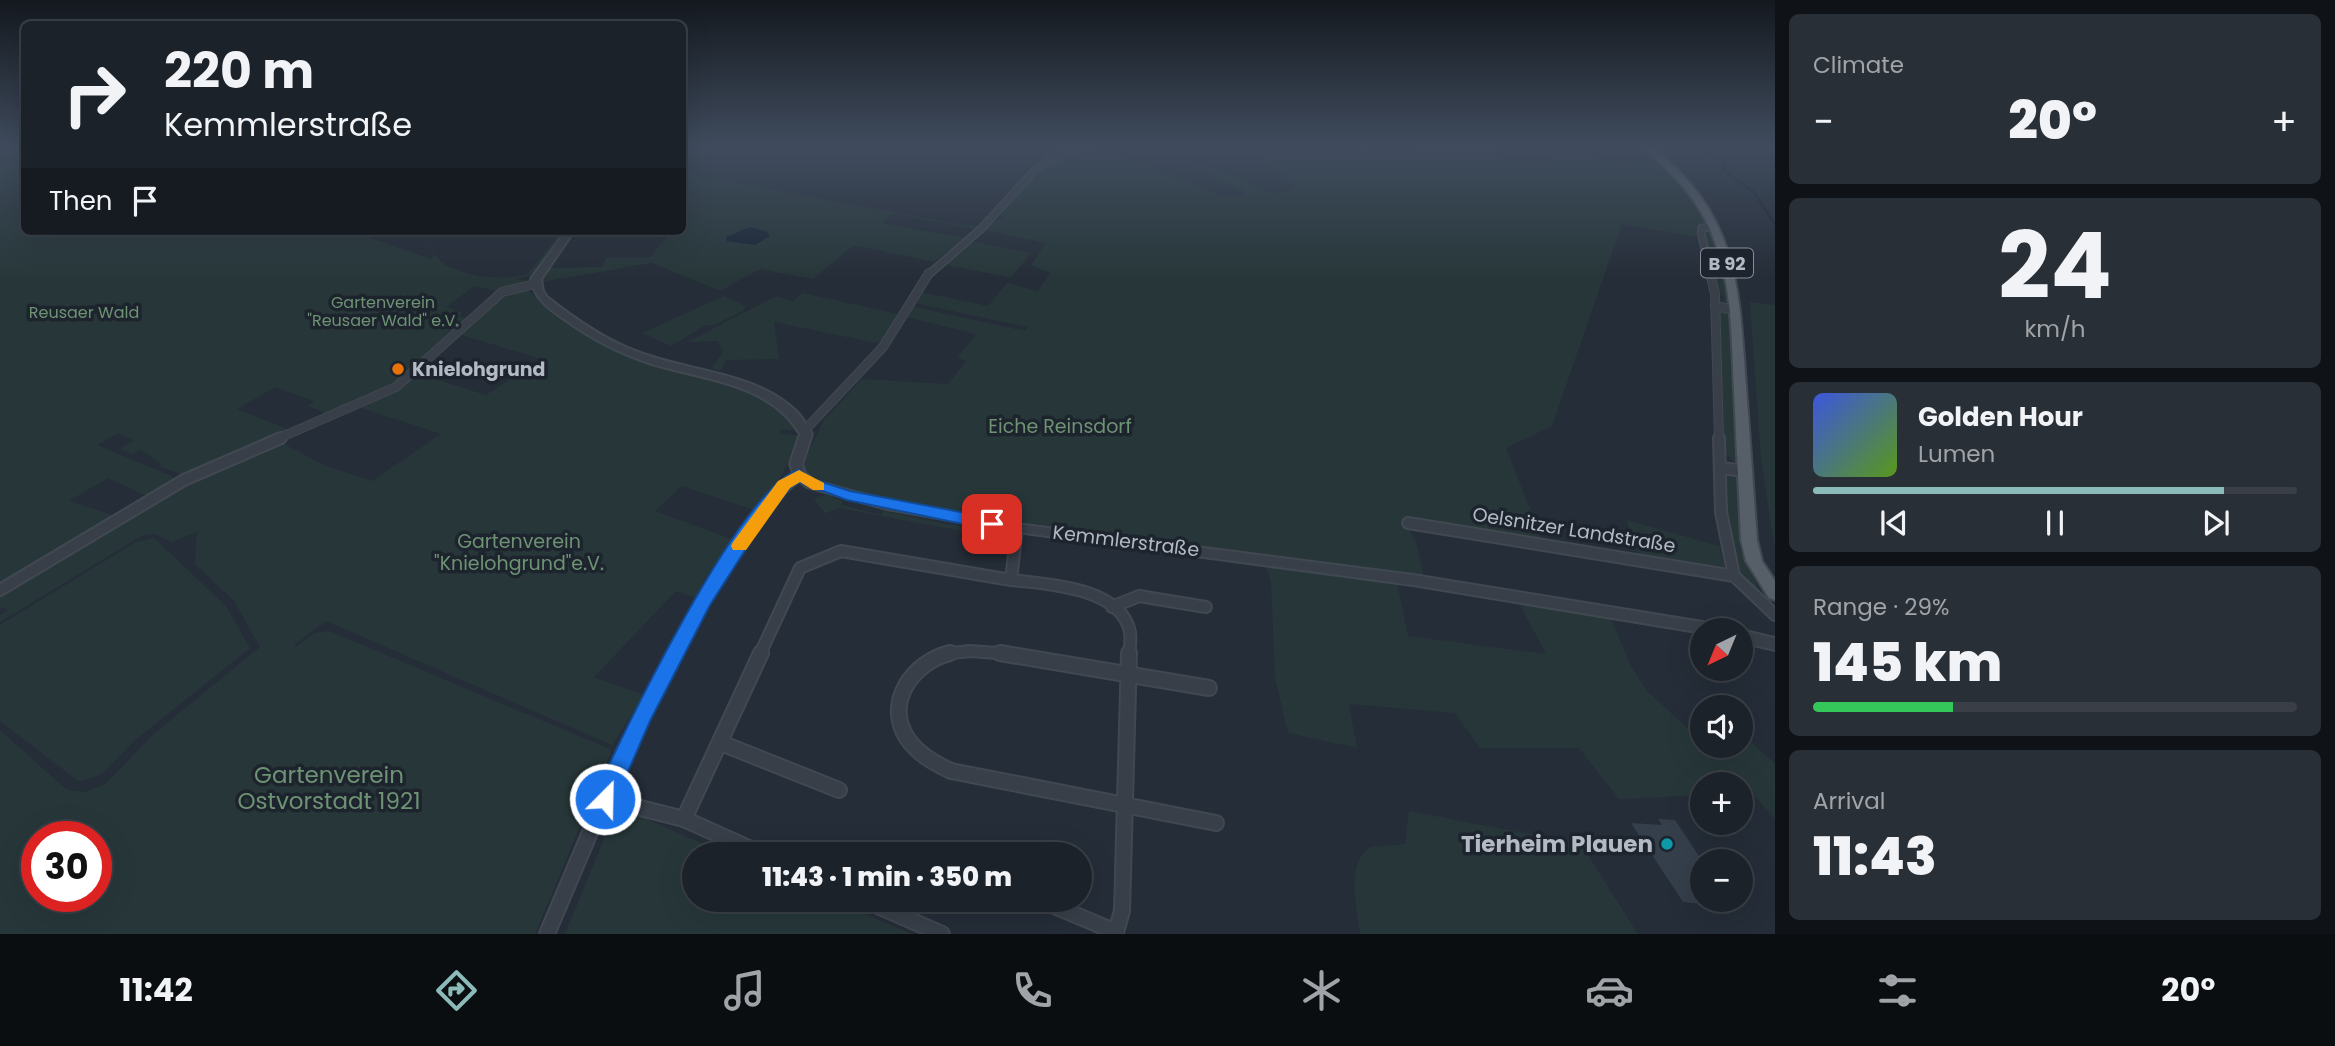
<!DOCTYPE html>
<meta charset="utf-8">
<style>
body{margin:0;font-family:Poppins,sans-serif;background:#292f36;color:#f1f3f6;height:100vh;display:flex;flex-direction:column;font-size:26px;white-space:nowrap}
*{box-sizing:border-box;margin:0}
p{font-size:23px;color:#a0a4a8}
.icon{flex:none;width:38px;height:38px;fill:none;stroke:currentColor;stroke-width:2;stroke-linecap:round;stroke-linejoin:round}
.map{position:relative;flex:1;overflow:hidden}
.sheet{display:flex;flex-direction:column;gap:14px;padding:14px;background:#0f1317;width:560px}
.sheet>*{flex:none}
.banner{position:absolute;left:21px;top:21px;width:665px;height:214px;border-radius:10px;box-shadow:0 7px 28px #0002,0 0 0 2px #3a3f47;background:#1c222a;color:#f1f3f6;overflow:hidden}
.needle{width:46px;rotate:223deg}
.buttons{position:absolute;left:1690px;top:618px;display:grid;gap:14px}
.buttons a{display:grid;place-items:center;width:63px;height:63px;border-radius:50%;background:#1c222a;box-shadow:0 7px 28px #0002,0 0 0 2px #3a3f47;font-size:35px}
.speed{position:absolute;left:21px;top:821px;display:flex;gap:14px;font-size:35px;font-weight:700;text-align:center}
.speed>*{display:grid;place-content:center;width:91px;height:91px;border-radius:50%;background:#1c222a;box-shadow:0 7px 28px #0002,0 0 0 2px #3a3f47;line-height:1}
.speed .limit{border:10px solid #d22;background:#fff;color:#111}
.pin{position:absolute;display:grid;place-items:center;width:60px;height:60px;color:#fff;margin:-30px;border-radius:14px;box-shadow:0 4px 10px #0006}
.me{position:absolute;width:77px;margin:-38px;rotate:23deg;stroke-linejoin:round;filter:drop-shadow(0 0 5px #0008)}
.turn{display:flex;align-items:center;gap:24px;height:147px;padding:0 28px;font-size:32px}
.turn .icon{width:91px;height:91px;stroke-width:2.5}
.turn b{display:block;font-size:49px;line-height:60px}
.then{display:flex;align-items:center;height:66px;padding:0 28px;background:#0003;gap:14px;font-size:26px}
.big{font-size:52px;font-weight:800;line-height:1.1}
.sheet .widget{flex:1;display:flex;flex-direction:column;justify-content:center;gap:10px;min-width:0;padding:0 24px;border-radius:10px;background:#292f36}
.sheet .dial{align-items:center;gap:0}
.dial b{font-size:91px;line-height:1}
.song{display:flex;align-items:center;gap:21px}
.cover{width:84px;height:84px;border-radius:10px;background:linear-gradient(135deg,hsl(230 70% 55%),hsl(90 70% 35%))}
.played{height:7px;border-radius:4px;background:linear-gradient(90deg,#8bbbb9 85%,#3a3f47 85%)}
.keys{display:flex;justify-content:space-around;direction:ltr}
.heat{display:flex;justify-content:space-between;align-items:center;font-size:38px;direction:ltr}
.charge{height:10px;border-radius:5px;background:linear-gradient(90deg,#34c759 29%,#3a3f47 0)}
.trip{position:absolute;left:682px;top:842px;width:410px;height:70px;border-radius:35px;background:#1c222a;box-shadow:0 7px 28px #0002,0 0 0 2px #3a3f47;font-weight:800;line-height:70px;text-align:center}
.menu{display:flex;height:112px;justify-content:space-around;align-items:center;background:#0b0e11;color:#a0a4a8}
.menu .icon{width:49px;height:49px}
.menu .on{color:#8bbbb9}
.menu b{font-size:32px;color:#f1f3f6}
main{display:flex;flex:1;min-height:0}
.map>svg:first-child{display:block}
.green{fill:#273739;fill-rule:evenodd}
.water{fill:#192534}
.lines{fill:none;stroke-linecap:round;stroke-linejoin:round}
.stream{stroke:#192534;stroke-width:2.5}
.building{fill:#343f4b}
.minor-far3-casing{stroke:#414851;stroke-width:9}
.minor-far2-casing{stroke:#414851;stroke-width:10}
.minor-far1-casing{stroke:#414851;stroke-width:14}
.minor-casing{stroke:#414851;stroke-width:18}
.tertiary-casing{stroke:#414851;stroke-width:4}
.primary-casing{stroke:#414851;stroke-width:4}
.minor-far3{stroke:#383f48;stroke-width:6}
.minor-far2{stroke:#383f48;stroke-width:8}
.minor-far1{stroke:#383f48;stroke-width:10}
.minor{stroke:#383f48;stroke-width:14}
.tertiary{fill:#383f48;fill-rule:evenodd}
.primary{fill:#565e68;fill-rule:evenodd}
.route{fill:#1a73e8;stroke:#114b97;stroke-width:2}
.slow{fill:#f59e0b}
.food-dot{fill:#e8710a;stroke:#1d242d;stroke-width:2.5}
.culture-dot{fill:#0f9aa8;stroke:#1d242d;stroke-width:2.5}
.labels{text-anchor:middle;dominant-baseline:central;stroke-width:7;stroke-linejoin:round;paint-order:stroke}
.far-park-label{font-size:16px;fill:#6d9274;stroke:#1d242d}
.shield{fill:#1d242d;stroke:#868d97;stroke-width:2}
.shield-label{font-size:18px;font-weight:bold;fill:#b3bac4}
.poi-label{font-size:19px;font-weight:bold;fill:#b3bac4;stroke:#1d242d;text-anchor:start}
.park-label{font-size:19px;fill:#6d9274;stroke:#1d242d}
.street-label{font-size:19px;fill:#b3bac4;stroke:#1d242d}
.near-park-label{font-size:23px;fill:#6d9274;stroke:#1d242d}
.near-poi-label{font-size:23px;font-weight:bold;fill:#b3bac4;stroke:#1d242d;text-anchor:end}
</style>
<main>
<div class="map">
<svg width="1775" height="934" viewBox="0 0 1775 934">
<rect width="100%" height="100%" fill="#252d38"/>
<g class="green">
<path d="M 0,148 L 24,148 L 24,231 L 350,231 L 431,259 L 434,256 L 423,231 C 428,239 432,253 439,260 C 458,277 504,281 528,274 L 561,231 L 567,231 L 535,275 L 514,279 L 530,281 L 500,292 L 474,286 L 447,307 L 463,313 L 460,315 L 468,322 L 417,361 L 423,363 L 404,380 L 333,416 L 308,406 L 314,401 L 275,387 L 237,409 L 295,432 L 190,478 L 160,466 L 161,463 L 141,450 L 133,454 L 120,449 L 134,440 L 118,433 L 97,445 L 171,476 L 177,482 L 151,498 L 108,478 L 69,501 L 118,517 L 0,588 Z"/>
<path d="M 1079,148 L 1098,148 L 1115,152 L 1225,197 L 1241,196 L 1245,192 L 1192,166 C 1203,166 1215,166 1225,171 C 1246,180 1270,203 1295,187 L 1261,159 L 1261,149 L 1342,149 L 1363,151 L 1359,148 C 1381,148 1402,157 1424,153 L 1415,148 L 1501,148 L 1494,152 C 1511,163 1536,167 1555,161 L 1538,150 L 1581,148 L 1612,163 L 1644,162 L 1668,166 L 1684,183 L 1706,225 L 1696,229 L 1696,237 L 1622,224 L 1552,426 L 1506,448 L 1543,542 L 1403,519 L 1416,542 L 1424,576 L 951,513 L 837,488 L 808,474 L 805,469 L 805,459 L 824,420 L 862,379 L 948,384 L 966,361 L 957,358 L 976,334 L 906,317 L 911,309 L 915,307 L 1025,331 L 1028,327 L 915,303 L 921,292 L 988,306 L 1007,283 L 1038,291 L 1050,273 L 1031,265 L 1046,243 L 983,230 L 994,219 L 1005,219 L 1001,215 L 1040,170 Z"/>
<polygon points="683,173 958,224 980,226 974,229 892,214 882,223 965,238 934,262 854,245 813,279 760,269 720,291 652,263 542,282 549,268 602,267 606,258 649,258 672,231 682,231"/>
<polygon points="1708,229 1724,272 1729,306 1721,303 1724,298 1716,286 1718,280 1713,273 1704,233"/>
<polygon points="969,241 1031,253 1011,278 941,264"/>
<path d="M 527,289 L 549,307 L 617,351 L 776,402 L 800,431 L 781,429 L 780,433 L 800,436 L 778,483 L 757,511 L 682,486 L 655,511 L 734,540 L 707,575 L 695,598 L 676,591 L 594,677 L 644,695 L 612,745 L 326,621 L 294,645 L 296,647 L 314,633 L 329,631 L 612,750 L 535,934 L 0,934 L 0,730 L 67,790 L 84,792 L 104,785 L 156,732 L 260,647 L 234,601 L 195,564 L 197,532 L 171,542 L 156,534 L 143,535 L 0,622 L 0,615 L 8,610 L 0,607 L 0,592 L 174,490 L 280,442 L 326,466 L 372,481 L 441,434 L 361,408 L 398,389 L 413,376 L 422,375 L 486,395 L 542,359 L 461,335 L 504,294 ZM 37,836 L 96,836 L 96,896 L 37,896 Z"/>
<polygon points="803,293 898,314 881,344 774,322 779,359 726,360 720,371 712,368 723,352 718,341 687,342 776,296 793,301"/>
<polygon points="724,296 746,306 744,310 714,325 706,325 671,346 642,333"/>
<polygon points="1750,302 1775,305 1775,550 1761,459"/>
<polygon points="1719,309 1729,312 1736,464 1722,450"/>
<polygon points="1732,474 1737,477 1740,550 1757,586 1775,611 1738,574 1724,509 1728,495 1727,475"/>
<polygon points="826,495 843,501 841,505 881,515 883,511 951,525 1003,529 1010,535 1010,540 839,508 826,513 852,548 814,499"/>
<polygon points="1627,520 1719,546 1725,568 1716,570 1642,558 1631,542"/>
<polygon points="154,538 226,606 250,648 134,741 105,771 96,777 78,781 0,721 0,625 136,542"/>
<polygon points="1265,565 1397,583 1408,636 1546,654 1519,603 1610,617 1631,666 1647,691 1694,734 1703,734 1703,746 1741,746 1742,734 1775,764 1775,819 1751,792 1741,793 1741,784 1703,784 1703,795 1619,799 1579,748 1480,748 1455,713 1349,704 1357,748 1288,733 1275,678 1271,582"/>
<path d="M 1409,811 L 1581,844 L 1638,934 L 1360,934 C 1357,908 1345,865 1370,847 L 1405,844 Z"/>
<polygon points="635,814 727,854 695,854 695,900 832,900 912,934 565,934 611,822"/>
</g>
<polygon class="water" points="750,227 767,232 770,236 755,245 726,241 726,237"/>
<g class="lines">
<polyline class="stream" points="1695,148 1725,161 1723,170 1754,192 1775,224"/>
</g>
<polygon class="building" points="1658,819 1675,820 1703,862 1703,904 1683,902 1631,823 1662,825"/>
<g class="lines">
<g class="minor-far3-casing">
<g id="minor-far3">
<polyline points="928,275 981,229 1037,168 1073,148"/>
<polyline points="1711,275 1701,233 1702,228 1713,227"/>
</g>
</g>
<g class="minor-far2-casing">
<g id="minor-far2">
<polyline points="1710,273 1715,294 1719,439"/>
<polyline points="1715,306 1735,310"/>
<polyline points="805,430 883,347 929,273"/>
<polyline points="277,439 396,387 502,292 535,284"/>
</g>
</g>
<g class="minor-far1-casing">
<g id="minor-far1">
<polyline points="1719,438 1721,512 1734,576"/>
<polyline points="1722,468 1744,471"/>
<polyline points="1408,523 1734,576 1775,615"/>
<path d="M 1011,580 C 1046,584 1121,587 1130,632 C 1131,639 1130,648 1129,654"/>
<polyline points="0,590 184,480 281,438"/>
<polyline points="1112,607 1139,596 1206,607"/>
<path d="M 674,654 C 701,602 751,507 799,475"/>
<polyline points="760,654 800,568 841,551 1011,580 1017,528"/>
<polyline points="943,654 970,651 1011,654"/>
</g>
</g>
<g class="minor-casing">
<g id="minor">
<path d="M 950,653 C 913,662 884,702 907,738 C 918,754 934,763 951,771 L 1216,823"/>
<polyline points="1000,653 1209,688"/>
<polyline points="721,743 839,790"/>
<polyline points="605,799 684,819 762,854"/>
<polyline points="684,819 761,653"/>
<polyline points="864,900 942,934"/>
<polyline points="1040,900 1116,932 1122,911 1129,653"/>
<polyline points="547,934 624,752 675,653"/>
</g>
</g>
<g class="tertiary-casing">
<g id="tertiary">
<path d="M 566,231 L 574,231 L 541,279 L 543,291 L 547,297 C 575,319 605,340 638,352 C 690,372 756,372 797,412 C 803,418 807,427 812,434 L 802,464 L 805,473 L 815,481 L 887,501 L 1017,524 L 1413,575 L 1715,624 L 1720,626 L 1722,630 L 1703,630 L 1703,633 L 1413,585 L 1017,532 L 887,509 L 807,487 L 795,478 L 790,464 L 800,434 C 769,382 702,380 649,363 C 618,353 590,338 564,319 C 548,308 535,299 531,279 Z"/>
<polygon points="1741,630 1775,638 1775,650 1741,642"/>
</g>
</g>
<g class="primary-casing">
<path id="primary" d="M 1645,148 L 1653,148 C 1738,215 1739,286 1746,386 C 1750,437 1753,489 1757,540 L 1762,561 L 1775,581 L 1775,600 L 1769,598 L 1746,561 L 1741,540 C 1739,490 1736,440 1734,390 C 1731,329 1733,267 1701,212 C 1686,186 1666,169 1645,148 Z"/>
</g>
<use href="#minor-far3" class="minor-far3"/>
<use href="#minor-far2" class="minor-far2"/>
<use href="#minor-far1" class="minor-far1"/>
<use href="#minor" class="minor"/>
<use href="#tertiary" class="tertiary"/>
<use href="#primary" class="primary"/>
</g>
<linearGradient id="sky" x2="0" y2="1"><stop stop-color="#14191f"/><stop offset="0.53" stop-color="#404c5e"/><stop offset="1" stop-color="#404c5e" stop-opacity="0"/></linearGradient>
<rect width="1775" height="278" fill="url(#sky)"/>
<path class="route" d="M 799,470 L 816,480 L 850,491 L 992,518 L 1001,524 L 992,530 L 847,500 L 799,482 L 790,488 L 760,527 L 710,605 L 650,721 L 613,806 L 605,809 L 597,806 L 593,799 C 621,738 741,485 799,470 Z"/>
<polygon class="slow" points="799,470 824,483 824,490 813,490 800,482 790,488 746,550 733,550 731,546 733,542 778,481"/>
<circle class="food-dot" cx="398" cy="369" r="7"/>
<circle class="culture-dot" cx="1667" cy="844" r="7"/>
<g class="labels">
<g class="far-park-label">
<text x="383" y="302">Gartenverein<tspan x="383" dy="18">"Reusaer Wald" e.V.</tspan></text>
<text x="84" y="312">Reusaer Wald</text>
</g>
<rect class="shield" x="1701" y="248.5" width="52" height="29" rx="5"/>
<g class="shield-label">
<text x="1727" y="263">B 92</text>
</g>
<g class="poi-label">
<text x="412" y="369">Knielohgrund</text>
</g>
<g class="park-label">
<text x="1060" y="426">Eiche Reinsdorf</text>
<text x="519" y="541">Gartenverein<tspan x="519" dy="22">"Knielohgrund"e.V.</tspan></text>
</g>
<g class="street-label">
<text transform="translate(1574 530) rotate(9)">Oelsnitzer Landstraße</text>
<text transform="translate(1126 541) rotate(7)">Kemmlerstraße</text>
</g>
<g class="near-park-label">
<text x="329" y="775">Gartenverein<tspan x="329" dy="26">Ostvorstadt 1921</tspan></text>
</g>
<g class="near-poi-label">
<text x="1653" y="844">Tierheim Plauen</text>
</g>
</g>
</svg>
<div class="buttons">
<a><svg class="needle" viewBox="-14 -14 28 28"><path d="M0-13l5 13h-10z" fill="#e53935"/><path d="M0 13l5-13h-10z" fill="#a0a4a8"/></svg></a>
<a><svg class="icon" aria-label="sound" viewBox="0 0 24 24"><path d="M4 9h4l5-4v14l-5-4H4zM17 9q2 3 0 6"/></svg></a>
<a>+</a>
<a>−</a>
</div>
<div class="speed"><div class="limit">30</div></div>
<div class="pin" style="left:992px;top:524px;background:#d93025"><svg class="icon" aria-label="arrive" viewBox="0 0 24 24"><path d="M6 21V4h12l-3 4 3 4H6"/></svg></div>
<svg class="me" style="left:605px;top:799px" viewBox="-20 -20 40 40"><circle r="17" fill="#1a73e8" stroke="#fff" stroke-width="3"/><path d="M0-11L8 9 0 5-8 9z" fill="#fff"/></svg>
<div class="trip">11:43 · 1 min · 350 m</div>
<div class="banner">
<div class="turn"><svg class="icon" aria-label="right" viewBox="0 0 24 24"><path d="M7 20v-9h11M14 6l5 5-5 5"/></svg><div><b>220 m</b>Kemmlerstraße</div></div>
<div class="then">Then<svg class="icon" aria-label="arrive" viewBox="0 0 24 24"><path d="M6 21V4h12l-3 4 3 4H6"/></svg></div>
</div>
</div>
<section class="sheet">
<div class="widget"><p>Climate</p>
<div class="heat"><a>−</a><b class="big">20°</b><a>+</a></div>
</div>
<div class="widget dial"><b>24</b><p>km/h</p></div>
<div class="widget">
<div class="song"><i class="cover"></i><div><b>Golden Hour</b><p>Lumen</p></div></div>
<div class="played"></div>
<div class="keys"><svg class="icon" aria-label="previous" viewBox="0 0 24 24"><path d="M18 5L8 12l10 7zM5 5v14"/></svg><svg class="icon" aria-label="pause" viewBox="0 0 24 24"><path d="M8 5v14M16 5v14"/></svg><svg class="icon" aria-label="next" viewBox="0 0 24 24"><path d="M6 5l10 7-10 7zM19 5v14"/></svg></div>
</div>
<div class="widget"><p>Range · 29%</p><b class="big">145 km</b><div class="charge"></div></div>
<div class="widget"><p>Arrival</p><b class="big">11:43</b></div>
</section>
</main>
<nav class="menu">
<b>11:42</b>
<svg class="icon on" aria-label="directions" viewBox="0 0 24 24"><path d="M12 3l9 9-9 9-9-9zM9 14v-3h6M13 9l2 2-2 2"/></svg>
<svg class="icon" aria-label="music" viewBox="0 0 24 24"><path d="M9 18V5l10-2v13"/><circle cx="6" cy="18" r="3"/><circle cx="16" cy="16" r="3"/></svg>
<svg class="icon" aria-label="phone" viewBox="0 0 24 24"><path d="M5 4h4l2 5-3 2q2 4 5 5l2-3 5 2v4C11 20 4 13 5 4z"/></svg>
<svg class="icon" aria-label="climate" viewBox="0 0 24 24"><path d="M12 3v18M4 7l16 10M4 17L20 7"/></svg>
<svg class="icon" aria-label="car" viewBox="0 0 24 24"><path d="M5 17H2v-5l4-1 3-4h7l3 4 3 1v5h-3M9 17h6M6 11h13"/><circle cx="7" cy="17" r="2"/><circle cx="17" cy="17" r="2"/></svg>
<svg class="icon" aria-label="filters" viewBox="0 0 24 24"><path d="M4 7h16M4 17h16"/><circle cx="9" cy="7" r="2"/><circle cx="15" cy="17" r="2"/></svg>
<b>20°</b>
</nav>
